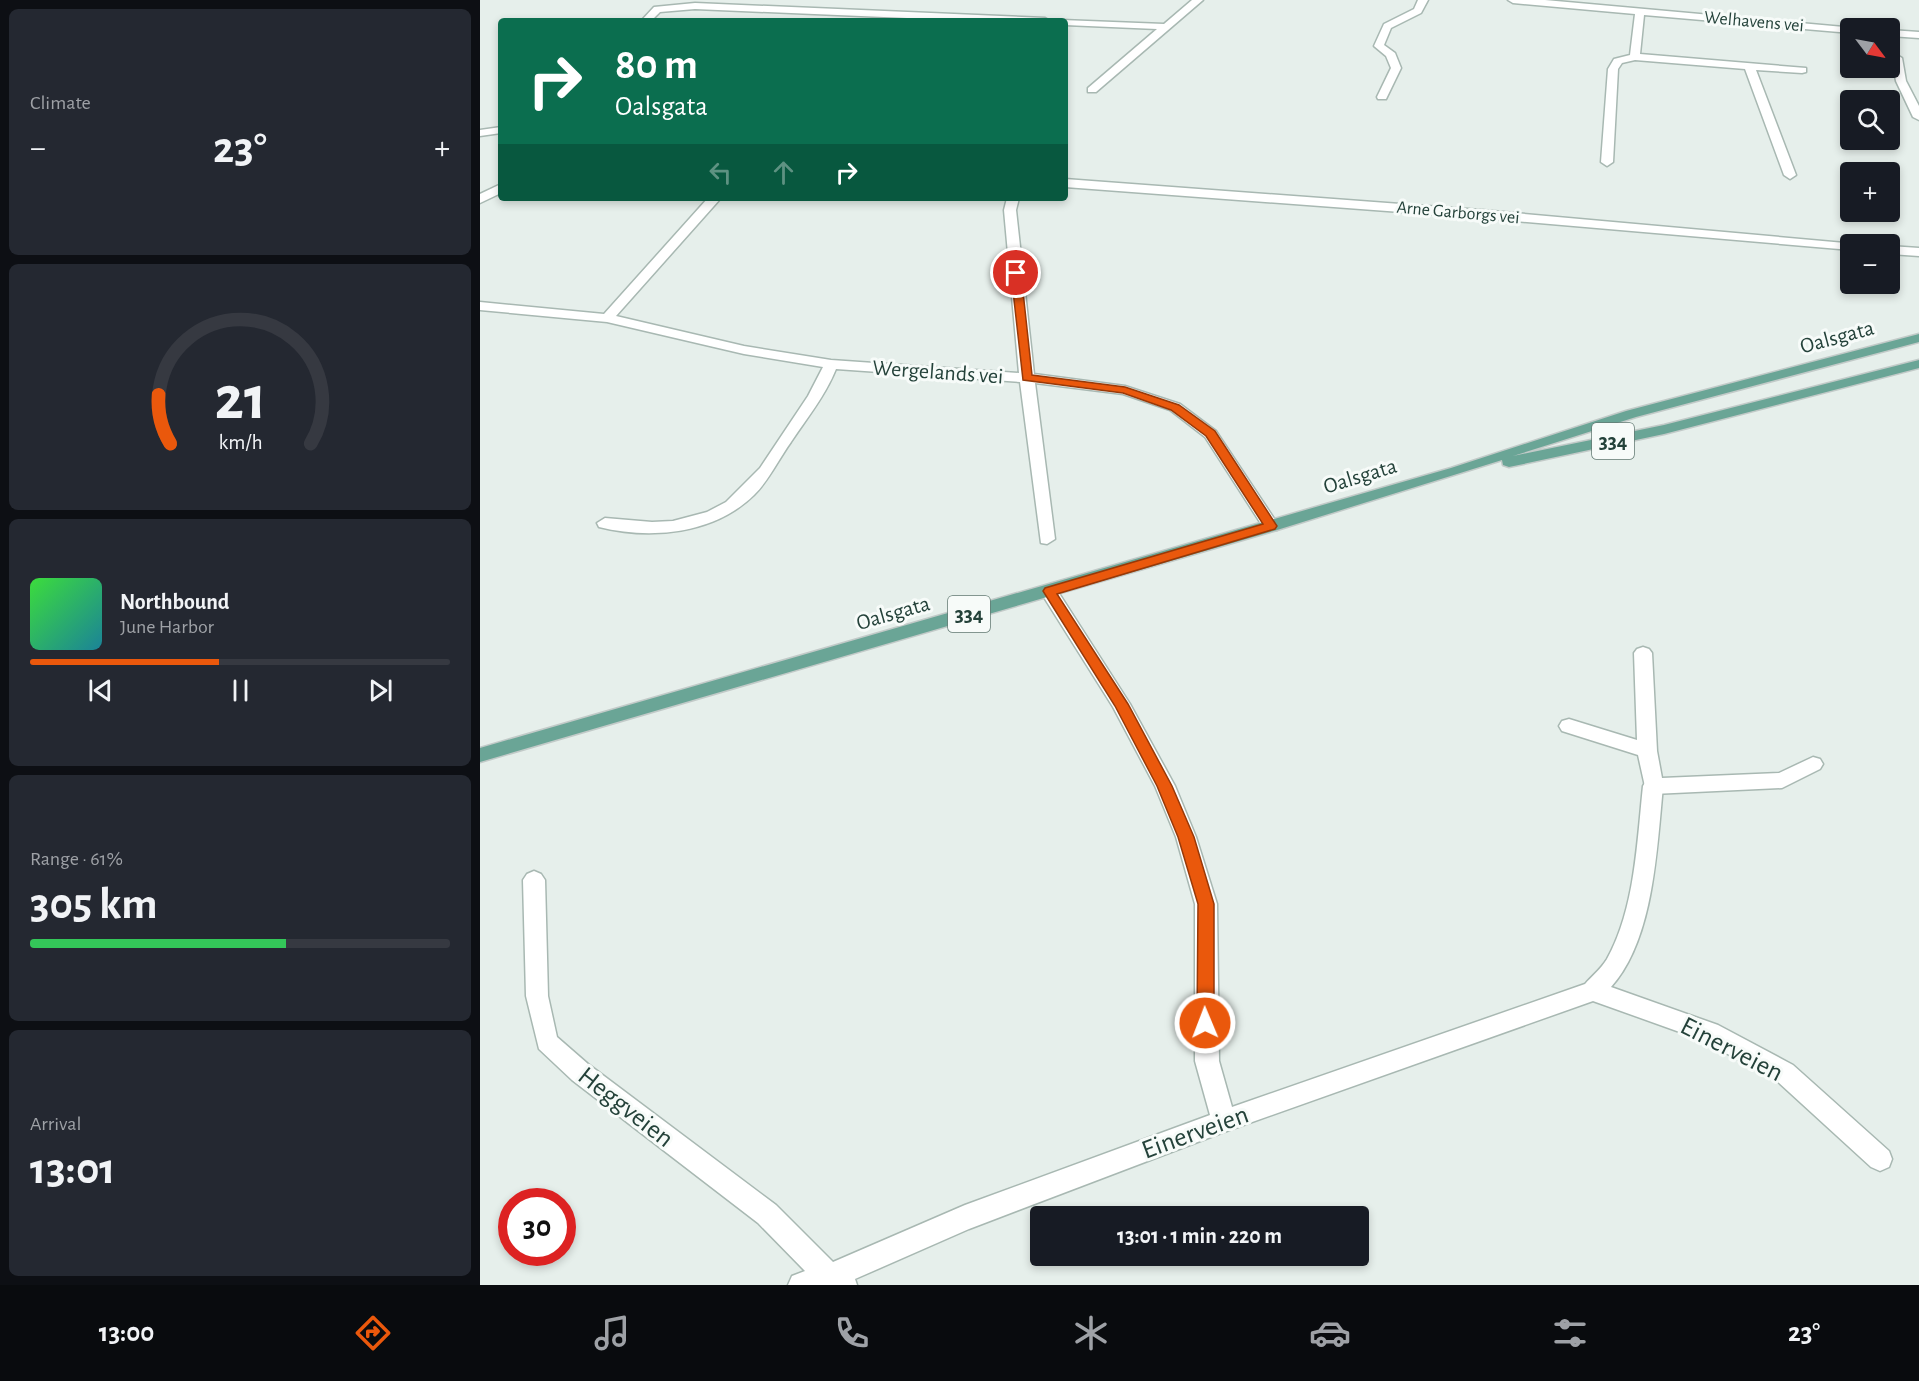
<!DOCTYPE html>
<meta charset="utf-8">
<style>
body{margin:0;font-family:"Alegreya Sans",sans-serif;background:#242831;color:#f1f3f6;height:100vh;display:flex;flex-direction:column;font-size:22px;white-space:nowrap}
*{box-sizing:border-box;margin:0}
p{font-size:20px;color:#9ea1a6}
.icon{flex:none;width:33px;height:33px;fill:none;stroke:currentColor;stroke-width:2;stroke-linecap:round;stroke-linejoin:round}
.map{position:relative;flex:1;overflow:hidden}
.sheet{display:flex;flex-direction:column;gap:9px;padding:9px;background:#0d0f14;width:480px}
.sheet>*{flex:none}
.hud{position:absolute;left:18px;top:18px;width:570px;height:183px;border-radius:6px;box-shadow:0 3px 9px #0003;background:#0b6e4f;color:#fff;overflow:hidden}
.needle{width:39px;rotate:122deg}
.buttons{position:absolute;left:1360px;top:18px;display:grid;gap:12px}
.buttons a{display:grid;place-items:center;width:60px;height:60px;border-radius:6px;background:#171b24;box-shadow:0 3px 9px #0003;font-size:30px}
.speed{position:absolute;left:18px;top:1188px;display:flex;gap:12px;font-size:30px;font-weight:700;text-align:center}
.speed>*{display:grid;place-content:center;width:78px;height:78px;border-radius:50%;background:#171b24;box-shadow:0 3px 9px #0003;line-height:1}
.speed .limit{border:9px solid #d22;background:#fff;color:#111}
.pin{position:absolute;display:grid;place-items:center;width:51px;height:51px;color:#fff;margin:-26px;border:3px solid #fff;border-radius:50%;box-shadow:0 2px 6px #0007}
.me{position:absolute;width:66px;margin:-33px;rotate:359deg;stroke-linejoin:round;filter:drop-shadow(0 0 4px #0008)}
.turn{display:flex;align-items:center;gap:21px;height:126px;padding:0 18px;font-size:27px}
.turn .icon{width:78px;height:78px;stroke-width:2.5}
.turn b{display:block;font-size:42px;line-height:51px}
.lanes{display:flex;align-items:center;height:57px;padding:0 18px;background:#0003;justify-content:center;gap:30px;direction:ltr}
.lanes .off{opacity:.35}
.big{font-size:45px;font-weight:600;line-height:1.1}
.sheet .card{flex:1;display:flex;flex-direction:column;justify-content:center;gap:9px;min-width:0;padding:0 21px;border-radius:9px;background:#242831}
.sheet .dial{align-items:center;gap:0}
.dial svg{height:156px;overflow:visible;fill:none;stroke:#363941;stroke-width:7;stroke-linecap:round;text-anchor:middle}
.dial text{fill:#f1f3f6;stroke:none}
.song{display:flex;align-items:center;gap:18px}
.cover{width:72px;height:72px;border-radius:9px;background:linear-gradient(135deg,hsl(120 70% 55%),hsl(190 70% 35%))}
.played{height:6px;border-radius:3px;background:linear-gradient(90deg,#ea580c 45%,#363941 45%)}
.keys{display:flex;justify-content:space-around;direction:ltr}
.heat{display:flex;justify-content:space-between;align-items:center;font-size:33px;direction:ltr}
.charge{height:9px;border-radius:4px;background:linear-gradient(90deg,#34c759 61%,#363941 0)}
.trip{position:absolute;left:550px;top:1206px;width:339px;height:60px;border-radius:6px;background:#171b24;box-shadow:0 3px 9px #0003;font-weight:600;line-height:60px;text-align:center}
.menu{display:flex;height:96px;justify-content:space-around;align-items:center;background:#090b0e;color:#9ea1a6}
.menu .icon{width:42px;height:42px}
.menu .on{color:#ea580c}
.menu b{font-size:27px;color:#f1f3f6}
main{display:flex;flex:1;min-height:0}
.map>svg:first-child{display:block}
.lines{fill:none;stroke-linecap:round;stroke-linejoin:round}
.service-casing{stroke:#a8b8b2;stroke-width:3}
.minor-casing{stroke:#a8b8b2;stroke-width:3}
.primary-casing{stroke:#c2cac8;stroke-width:3}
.service{fill:#fff;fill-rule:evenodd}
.minor{fill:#fff;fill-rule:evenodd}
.primary{fill:#6aa596;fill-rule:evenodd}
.route{fill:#ea580c;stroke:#983908;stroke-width:1.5}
.labels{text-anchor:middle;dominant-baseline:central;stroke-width:6;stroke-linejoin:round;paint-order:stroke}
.far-street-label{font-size:18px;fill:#24423a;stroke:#f7fbf9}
.shield{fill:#f7fbf9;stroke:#637a73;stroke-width:1.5}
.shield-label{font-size:21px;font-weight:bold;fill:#24423a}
.street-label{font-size:22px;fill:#24423a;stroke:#f7fbf9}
.near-street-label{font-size:27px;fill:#24423a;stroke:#f7fbf9}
</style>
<main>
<section class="sheet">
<div class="card"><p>Climate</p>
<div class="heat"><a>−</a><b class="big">23°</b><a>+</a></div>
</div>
<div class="card dial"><svg viewBox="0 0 100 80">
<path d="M14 69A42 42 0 1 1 86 69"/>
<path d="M14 69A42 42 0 0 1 8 44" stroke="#ea580c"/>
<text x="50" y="56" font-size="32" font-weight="700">21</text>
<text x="50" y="72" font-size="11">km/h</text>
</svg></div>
<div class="card">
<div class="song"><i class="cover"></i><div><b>Northbound</b><p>June Harbor</p></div></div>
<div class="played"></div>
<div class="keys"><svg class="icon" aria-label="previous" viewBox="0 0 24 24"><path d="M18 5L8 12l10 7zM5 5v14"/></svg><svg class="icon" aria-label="pause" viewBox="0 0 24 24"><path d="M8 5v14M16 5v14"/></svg><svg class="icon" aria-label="next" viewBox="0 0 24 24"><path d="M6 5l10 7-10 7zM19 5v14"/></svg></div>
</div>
<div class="card"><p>Range · 61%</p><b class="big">305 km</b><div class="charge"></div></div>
<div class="card"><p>Arrival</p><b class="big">13:01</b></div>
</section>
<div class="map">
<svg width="1439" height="1285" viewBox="0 0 1439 1285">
<rect width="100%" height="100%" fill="#e6efeb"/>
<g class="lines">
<g class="service-casing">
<g id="service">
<polygon points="1417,55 1422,58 1426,81 1439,106 1439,120 1433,117 1416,81 1412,58"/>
<polygon points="1163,647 1169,649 1172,653 1177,751 1182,778 1299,773 1333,757 1340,759 1343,764 1340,769 1302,788 1173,794 1166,791 1158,755 1082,731 1079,726 1082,721 1089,719 1157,740 1154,653 1157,649"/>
</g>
</g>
<g class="minor-casing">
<g id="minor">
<polygon points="712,0 723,0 616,92 608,92 608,88 677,29 585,25 585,21 582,20 684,24"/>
<polygon points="938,0 948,0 941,13 911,28 904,45 915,53 921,68 906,99 898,99 897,97 911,68 906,56 894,46 904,24 934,9"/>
<polygon points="1028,0 1065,0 1375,28 1371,28 1371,33 1164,15 1160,54 1326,68 1326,72 1322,73 1276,70 1316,175 1310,179 1304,175 1265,69 1155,60 1142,63 1138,69 1133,162 1127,166 1121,162 1128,69 1134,59 1150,55 1155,14 1033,3"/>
<polygon points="215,3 565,18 570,21 497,21 215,9 180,12 171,21 161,21 174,7"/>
<polygon points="1410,30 1439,32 1439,38 1410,36"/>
<polygon points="21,127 21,133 0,136 0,130"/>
<polygon points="585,179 1001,210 1376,244 1371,244 1371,250 1001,218 585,187"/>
<polygon points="21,184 21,193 0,203 0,194"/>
<path d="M 228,198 L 241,198 L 136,316 L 264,346 L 351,360 L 539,373 L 524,210 L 527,198 L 539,198 L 536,210 L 554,374 L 645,386 L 700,404 L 736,431 L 799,526 L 797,530 L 785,530 L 725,437 L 690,410 L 643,394 L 555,383 L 575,539 L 567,544 L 561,543 L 540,382 L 356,369 C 345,396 327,418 311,442 C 298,460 290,479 274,495 C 234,534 171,540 119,527 L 117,523 L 125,518 L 172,522 L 193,521 L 227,512 L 246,502 L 280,468 L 328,396 L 343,367 L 264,354 L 127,322 L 0,310 L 0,302 L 124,314 Z"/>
<polygon points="1410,246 1439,248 1439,256 1410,254"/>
<path d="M 569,585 L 575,587 L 650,704 L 695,786 L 716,837 L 737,904 L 739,1061 L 752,1107 L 1105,984 C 1112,976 1121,969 1127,959 C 1155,909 1157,842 1163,786 L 1166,781 L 1173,778 L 1180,781 L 1183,786 C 1177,847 1174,940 1131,987 L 1238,1025 L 1313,1065 L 1409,1151 L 1412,1159 L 1409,1167 L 1400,1171 L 1391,1167 L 1297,1081 L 1222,1040 L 1113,1001 L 744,1132 L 489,1229 L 375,1279 L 377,1285 L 308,1285 L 312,1276 L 325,1271 L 278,1223 L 92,1080 L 59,1049 L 46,996 L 43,880 L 47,874 L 54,871 L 61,874 L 65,880 L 68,996 L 77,1037 L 108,1064 L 296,1205 L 353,1262 L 485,1205 L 730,1115 L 715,1061 L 715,904 L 696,837 L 675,786 L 633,707 L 560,591 Z"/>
</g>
</g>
<g class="primary-casing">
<polygon id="primary" points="1439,334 1439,342 1156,417 1033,456 1184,425 1439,360 1439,368 1184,434 1029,467 1023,465 1022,460 797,530 0,762 0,748 971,468 1146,411"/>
</g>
<use href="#service" class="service"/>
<use href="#minor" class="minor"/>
<use href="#primary" class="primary"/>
</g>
<polygon class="route" points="536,270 541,273 552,375 645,387 699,405 735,431 797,526 795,529 577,594 648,704 692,786 714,837 734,904 734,1023 731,1028 725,1031 719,1028 717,1023 718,904 698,837 677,786 635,706 563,591 565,588 783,524 726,436 691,410 643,393 543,380 531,273"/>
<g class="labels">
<g class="far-street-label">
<text transform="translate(1274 22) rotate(5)">Welhavens vei</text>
<text transform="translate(978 213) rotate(5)">Arne Garborgs vei</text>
</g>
<g class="shield">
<rect x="1112" y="423" width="42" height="36" rx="4.5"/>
<rect x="468" y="596" width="42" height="36" rx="4.5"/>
</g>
<g class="shield-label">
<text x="1133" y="441">334</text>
<text x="489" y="614">334</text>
</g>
<g class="street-label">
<text transform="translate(1357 337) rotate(-15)">Oalsgata</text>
<text transform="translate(458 372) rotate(4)">Wergelands vei</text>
<text transform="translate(880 476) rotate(-17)">Oalsgata</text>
<text transform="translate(413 613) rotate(-16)">Oalsgata</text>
</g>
<g class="near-street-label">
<text transform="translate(1252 1049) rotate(27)">Einerveien</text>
<text transform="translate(146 1107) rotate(38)">Heggveien</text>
<text transform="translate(715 1132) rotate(-20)">Einerveien</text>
</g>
</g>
</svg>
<div class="buttons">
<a><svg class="needle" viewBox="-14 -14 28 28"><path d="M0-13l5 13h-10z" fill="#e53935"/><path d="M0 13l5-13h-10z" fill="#9ea1a6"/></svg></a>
<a><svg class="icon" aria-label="search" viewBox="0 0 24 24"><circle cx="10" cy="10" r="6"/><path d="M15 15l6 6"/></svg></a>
<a>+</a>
<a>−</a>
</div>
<div class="speed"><div class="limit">30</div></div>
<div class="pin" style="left:536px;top:273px;background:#d93025"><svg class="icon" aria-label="arrive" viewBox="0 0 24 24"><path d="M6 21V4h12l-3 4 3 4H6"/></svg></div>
<svg class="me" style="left:725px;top:1023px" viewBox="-20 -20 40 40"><circle r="17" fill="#ea580c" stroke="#fff" stroke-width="3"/><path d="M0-11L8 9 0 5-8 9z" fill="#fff"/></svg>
<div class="trip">13:01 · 1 min · 220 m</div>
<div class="hud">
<div class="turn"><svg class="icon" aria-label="right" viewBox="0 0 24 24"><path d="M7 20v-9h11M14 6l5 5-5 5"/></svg><div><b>80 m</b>Oalsgata</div></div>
<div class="lanes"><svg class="icon off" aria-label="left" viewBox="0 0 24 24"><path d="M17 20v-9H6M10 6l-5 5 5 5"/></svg><svg class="icon off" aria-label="ahead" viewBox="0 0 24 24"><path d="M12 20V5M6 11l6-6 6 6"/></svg><svg class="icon" aria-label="right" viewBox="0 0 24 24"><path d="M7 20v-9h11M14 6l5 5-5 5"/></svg></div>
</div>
</div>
</main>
<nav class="menu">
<b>13:00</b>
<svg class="icon on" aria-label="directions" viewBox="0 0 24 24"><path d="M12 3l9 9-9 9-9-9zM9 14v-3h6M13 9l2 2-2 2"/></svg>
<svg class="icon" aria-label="music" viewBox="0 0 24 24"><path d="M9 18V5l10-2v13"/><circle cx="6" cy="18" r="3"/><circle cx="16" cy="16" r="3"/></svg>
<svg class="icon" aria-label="phone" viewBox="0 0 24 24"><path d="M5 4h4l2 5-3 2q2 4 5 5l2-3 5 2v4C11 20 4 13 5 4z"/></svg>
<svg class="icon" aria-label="climate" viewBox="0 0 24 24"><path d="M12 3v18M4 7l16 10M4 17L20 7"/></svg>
<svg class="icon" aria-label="car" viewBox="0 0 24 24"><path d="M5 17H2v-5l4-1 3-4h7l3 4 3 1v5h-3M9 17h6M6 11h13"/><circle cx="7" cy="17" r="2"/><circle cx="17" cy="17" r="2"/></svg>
<svg class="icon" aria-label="filters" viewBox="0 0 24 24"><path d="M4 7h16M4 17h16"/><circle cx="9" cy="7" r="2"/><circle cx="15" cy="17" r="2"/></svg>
<b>23°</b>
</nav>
